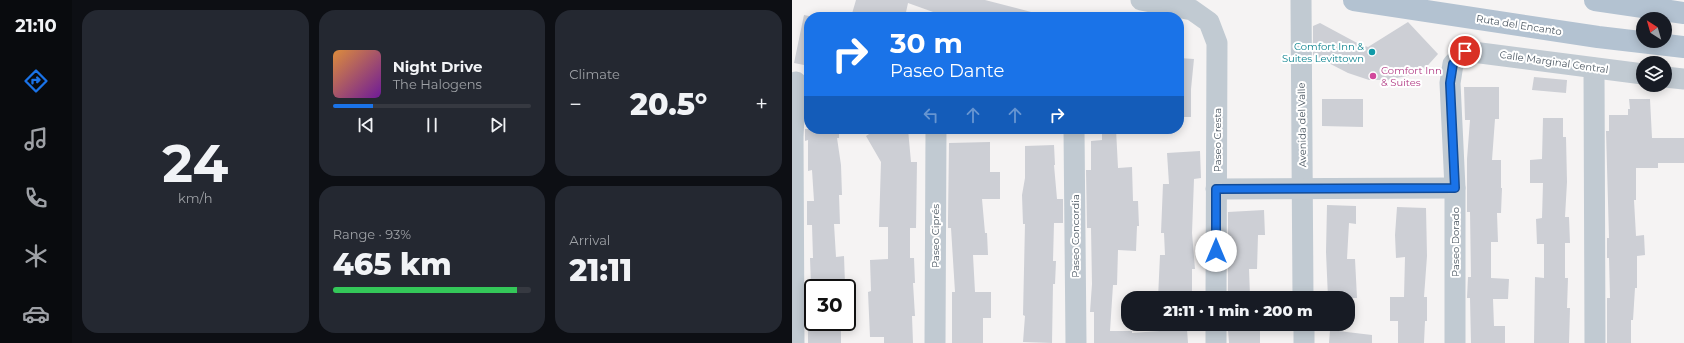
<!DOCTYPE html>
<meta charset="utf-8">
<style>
body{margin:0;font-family:Montserrat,sans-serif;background:#242831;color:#f1f3f6;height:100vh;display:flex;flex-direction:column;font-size:15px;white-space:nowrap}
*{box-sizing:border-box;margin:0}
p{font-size:13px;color:#9ea1a6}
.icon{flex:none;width:22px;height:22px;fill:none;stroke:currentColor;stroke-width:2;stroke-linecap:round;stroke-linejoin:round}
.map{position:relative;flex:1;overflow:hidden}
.details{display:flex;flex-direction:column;gap:10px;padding:10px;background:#0d0f14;width:720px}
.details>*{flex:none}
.guide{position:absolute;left:12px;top:12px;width:380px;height:122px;border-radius:16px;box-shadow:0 2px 10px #0003;background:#1a73e8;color:#fff;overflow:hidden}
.needle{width:26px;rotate:323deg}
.buttons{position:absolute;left:844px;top:12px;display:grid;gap:8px}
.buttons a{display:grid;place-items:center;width:36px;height:36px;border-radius:50%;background:#171b24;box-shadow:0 2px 10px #0003;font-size:20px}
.speed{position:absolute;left:12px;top:279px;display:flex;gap:8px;font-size:20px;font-weight:700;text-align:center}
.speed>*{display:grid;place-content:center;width:52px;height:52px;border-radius:50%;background:#171b24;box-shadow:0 2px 10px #0003;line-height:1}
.speed .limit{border:2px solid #111;border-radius:6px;background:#fff;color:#111}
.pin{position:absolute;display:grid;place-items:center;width:34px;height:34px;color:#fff;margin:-17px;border:2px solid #fff;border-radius:50%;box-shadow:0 1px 4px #0007}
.me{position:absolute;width:44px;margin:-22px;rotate:0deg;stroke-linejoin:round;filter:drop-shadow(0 0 3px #0008)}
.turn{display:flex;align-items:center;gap:14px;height:84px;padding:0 20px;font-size:18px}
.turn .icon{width:52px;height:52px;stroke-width:2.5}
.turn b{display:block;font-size:28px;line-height:34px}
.lanes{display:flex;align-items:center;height:38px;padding:0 20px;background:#0003;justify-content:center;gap:20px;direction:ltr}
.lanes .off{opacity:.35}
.big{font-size:30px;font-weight:800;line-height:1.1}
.details .card{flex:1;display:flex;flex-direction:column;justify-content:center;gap:6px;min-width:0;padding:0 14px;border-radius:16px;background:#242831}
.details .dial{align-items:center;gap:0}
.dial b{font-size:52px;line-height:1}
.song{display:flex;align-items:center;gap:12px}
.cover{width:48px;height:48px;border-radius:6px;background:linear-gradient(135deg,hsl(30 70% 55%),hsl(280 70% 35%))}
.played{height:4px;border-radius:2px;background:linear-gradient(90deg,#1a73e8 20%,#363941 20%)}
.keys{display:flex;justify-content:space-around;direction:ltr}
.heat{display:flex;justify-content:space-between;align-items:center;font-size:22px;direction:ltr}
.charge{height:6px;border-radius:3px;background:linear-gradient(90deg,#34c759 93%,#363941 0)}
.details .tiles{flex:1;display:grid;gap:10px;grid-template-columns:repeat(3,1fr)}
.card:first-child{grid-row:span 2}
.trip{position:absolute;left:329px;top:291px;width:234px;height:40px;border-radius:16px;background:#171b24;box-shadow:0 2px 10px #0003;font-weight:800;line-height:40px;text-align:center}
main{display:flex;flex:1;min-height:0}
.tab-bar{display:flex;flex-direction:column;width:72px;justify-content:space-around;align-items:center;background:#090b0e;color:#9ea1a6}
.tab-bar .icon{width:28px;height:28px}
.tab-bar .current{color:#1a73e8}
.tab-bar b{font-size:18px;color:#f1f3f6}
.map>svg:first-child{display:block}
.building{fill:#cdcfd5}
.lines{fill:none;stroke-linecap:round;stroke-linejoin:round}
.minor{stroke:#c1cad2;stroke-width:21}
.major{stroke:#b3c2d1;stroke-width:22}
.route-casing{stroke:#114b97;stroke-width:10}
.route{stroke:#1a73e8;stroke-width:7}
.culture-dot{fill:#0f9aa8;stroke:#fff;stroke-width:1.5}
.hotel-dot{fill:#d1479c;stroke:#fff;stroke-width:1.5}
.labels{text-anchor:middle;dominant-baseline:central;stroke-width:4;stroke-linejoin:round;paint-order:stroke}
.street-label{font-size:10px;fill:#4a5661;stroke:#fff}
.culture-label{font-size:10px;fill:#0d838f;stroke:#fff;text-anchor:end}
.hotel-label{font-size:10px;fill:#b23c85;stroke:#fff;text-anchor:start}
</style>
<main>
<nav class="tab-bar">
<b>21:10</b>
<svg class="icon current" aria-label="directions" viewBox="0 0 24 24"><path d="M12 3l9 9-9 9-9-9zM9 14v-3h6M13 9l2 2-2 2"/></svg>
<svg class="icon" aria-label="music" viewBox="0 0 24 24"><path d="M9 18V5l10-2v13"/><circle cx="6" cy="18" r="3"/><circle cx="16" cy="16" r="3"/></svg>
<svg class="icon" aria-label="phone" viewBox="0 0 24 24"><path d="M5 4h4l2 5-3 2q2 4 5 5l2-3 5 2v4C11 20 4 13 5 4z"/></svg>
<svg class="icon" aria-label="climate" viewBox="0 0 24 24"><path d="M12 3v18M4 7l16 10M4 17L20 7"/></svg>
<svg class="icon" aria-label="car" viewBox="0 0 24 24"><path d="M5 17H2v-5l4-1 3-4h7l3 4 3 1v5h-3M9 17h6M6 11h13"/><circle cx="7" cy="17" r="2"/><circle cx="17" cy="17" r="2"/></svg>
</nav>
<section class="details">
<div class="tiles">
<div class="card dial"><b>24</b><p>km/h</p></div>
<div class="card">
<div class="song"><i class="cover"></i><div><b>Night Drive</b><p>The Halogens</p></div></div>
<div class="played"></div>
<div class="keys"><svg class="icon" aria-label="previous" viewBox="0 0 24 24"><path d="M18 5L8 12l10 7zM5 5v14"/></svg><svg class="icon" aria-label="pause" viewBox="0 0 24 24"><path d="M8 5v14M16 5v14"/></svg><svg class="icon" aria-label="next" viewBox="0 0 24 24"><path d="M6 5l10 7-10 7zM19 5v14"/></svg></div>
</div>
<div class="card"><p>Climate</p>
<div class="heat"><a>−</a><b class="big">20.5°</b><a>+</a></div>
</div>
<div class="card"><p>Range · 93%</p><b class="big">465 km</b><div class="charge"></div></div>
<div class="card"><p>Arrival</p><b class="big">21:11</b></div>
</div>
</section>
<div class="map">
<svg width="892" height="343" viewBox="0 0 892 343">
<rect width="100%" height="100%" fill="#f5f3f3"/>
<g class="building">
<polygon points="64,0 193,0 243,13 243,17 155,17 116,3 113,17 59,17"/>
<polygon points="12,15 17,16 17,66 2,63"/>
<polygon points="616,22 646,54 629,73 595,80 577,80 556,73 521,55 521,26 528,23 567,44 576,47"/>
<polygon points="387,58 402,59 399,89 399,117 387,117"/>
<polygon points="742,77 775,80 774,93 740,90"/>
<polygon points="672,87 707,87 707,119 703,119 700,160 709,160 709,188 710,188 709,213 705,213 706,242 699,242 699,278 717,279 716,299 701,299 702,326 713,326 713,343 679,343 678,298 675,298 676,277 679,277 678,212 675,212 675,159 678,120 673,120"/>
<polygon points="530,99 571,99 571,127 530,126"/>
<polygon points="837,99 858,99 860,138 892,138 892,163 866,163 866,168 844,168 844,200 842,200 844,236 852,235 853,255 845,256 845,288 843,288 841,320 839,320 839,343 815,343 815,298 818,298 817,258 815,258 815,238 817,238 814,131 817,131 817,115 836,115 836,109 838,109"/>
<polygon points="751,118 771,118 771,137 774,137 775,182 773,217 777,217 778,243 773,243 773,278 776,278 775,308 778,308 777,343 742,343 743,277 752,278 752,244 745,244 744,219 750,218 751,183 738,183 738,160 750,159"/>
<polygon points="13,129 47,129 47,138 45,138 49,165 50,195 47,195 48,224 42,224 44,257 52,256 53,284 19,285 18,258 21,258 20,225 15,225 15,201 22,201 20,170 16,171 16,140 13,141"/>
<polygon points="85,129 116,129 119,162 125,162 124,228 118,228 118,258 122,258 123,283 121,283 123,316 120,316 121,343 92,343 92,337 78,337 76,292 79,291 78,260 96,259 96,227 87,227 89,162 74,136"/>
<polygon points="310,129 324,129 326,168 340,167 341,201 346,201 347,226 345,226 344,251 326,250 325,285 321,285 318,331 340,331 340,333 395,329 396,343 302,343 302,312 298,312 300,284 299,228 295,228 294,170 299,170 299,141 310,140"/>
<polygon points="198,142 198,172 208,172 208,199 190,199 193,233 195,233 196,255 181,255 183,292 199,292 199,318 191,318 191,343 160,343 160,292 163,292 159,228 156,228 156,219 157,143"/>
<polygon points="262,145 263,165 262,165 265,199 271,199 271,223 262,223 261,261 264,261 263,284 261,284 260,343 231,342 233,316 231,315 233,224 231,224 230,195 233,178 233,146"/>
<polygon points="408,151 409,178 402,179 400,233 403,269 400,269 400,298 366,298 368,255 373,255 372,233 369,233 371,184 377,184 375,153"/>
<polygon points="535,205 564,206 564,224 557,223 555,259 563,259 565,298 536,298 534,252"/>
<polygon points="605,207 634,208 635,256 632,297 635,297 635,321 633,321 632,343 606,343 606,321 598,321 598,297 612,297 613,257 604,258 603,235"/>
<polygon points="472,210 473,235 466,235 465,269 457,269 458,296 436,297 436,212"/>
<rect x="16" y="322" width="33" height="21"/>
<polygon points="468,328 468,343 437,343 436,330"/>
<polygon points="538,330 580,335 580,343 537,343"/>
</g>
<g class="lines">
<g class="minor">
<polyline points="349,0 400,10 417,22 425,43 424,298"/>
<polyline points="509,0 511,298"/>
<polyline points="802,68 803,343"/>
<polyline points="873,77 892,79"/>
<polyline points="282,129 284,343"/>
<polyline points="424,189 663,188"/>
<polyline points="512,324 512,343"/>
<polyline points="2,343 1,136 4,82"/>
<polyline points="143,343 144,129"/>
<polyline points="424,343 424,324"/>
<polyline points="663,343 663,188 658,83 661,64 673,51 851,74"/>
</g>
<g class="major">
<polyline points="562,0 806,37 892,47"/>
<polyline points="803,0 892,13"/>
</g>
</g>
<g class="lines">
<g class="route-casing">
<polyline id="route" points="424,251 424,189 663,188 658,83 661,64 673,51"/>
</g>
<use href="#route" class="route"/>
</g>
<circle class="culture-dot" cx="580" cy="52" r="4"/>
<circle class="hotel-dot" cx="581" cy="76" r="4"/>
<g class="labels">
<g class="street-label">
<text transform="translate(727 25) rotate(9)">Ruta del Encanto</text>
<text transform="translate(762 62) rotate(8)">Calle Marginal Central</text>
<text transform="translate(510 125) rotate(-91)">Avenida del Valle</text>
<text transform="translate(425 140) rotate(-90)">Paseo Cresta</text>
<text transform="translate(143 236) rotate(-90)">Paseo Ciprés</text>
<text transform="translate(283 236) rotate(-90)">Paseo Concordia</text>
<text transform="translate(663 242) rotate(-90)">Paseo Dorado</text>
</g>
<g class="culture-label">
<text x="572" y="46">Comfort Inn &amp;<tspan x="572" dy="12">Suites Levittown</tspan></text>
</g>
<g class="hotel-label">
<text x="589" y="70">Comfort Inn<tspan x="589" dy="12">&amp; Suites</tspan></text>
</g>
</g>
</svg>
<div class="buttons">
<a><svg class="needle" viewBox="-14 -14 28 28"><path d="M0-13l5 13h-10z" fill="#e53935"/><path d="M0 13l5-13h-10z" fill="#9ea1a6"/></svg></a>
<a><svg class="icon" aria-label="layers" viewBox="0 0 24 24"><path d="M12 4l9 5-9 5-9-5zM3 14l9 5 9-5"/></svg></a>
</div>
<div class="speed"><div class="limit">30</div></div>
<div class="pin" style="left:673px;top:51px;background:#d93025"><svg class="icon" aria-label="arrive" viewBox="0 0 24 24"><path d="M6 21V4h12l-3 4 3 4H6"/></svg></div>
<svg class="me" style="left:424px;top:251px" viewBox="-20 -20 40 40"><circle r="19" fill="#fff"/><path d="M0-13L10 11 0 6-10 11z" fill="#1a73e8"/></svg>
<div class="trip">21:11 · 1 min · 200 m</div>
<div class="guide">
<div class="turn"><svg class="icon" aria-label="right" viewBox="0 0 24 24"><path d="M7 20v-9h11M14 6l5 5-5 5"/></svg><div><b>30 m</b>Paseo Dante</div></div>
<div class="lanes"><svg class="icon off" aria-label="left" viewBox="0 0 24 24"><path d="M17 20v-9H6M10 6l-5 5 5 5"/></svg><svg class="icon off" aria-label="ahead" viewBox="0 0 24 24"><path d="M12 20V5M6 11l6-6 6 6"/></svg><svg class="icon off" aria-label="ahead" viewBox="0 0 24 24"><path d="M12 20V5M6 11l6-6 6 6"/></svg><svg class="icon" aria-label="right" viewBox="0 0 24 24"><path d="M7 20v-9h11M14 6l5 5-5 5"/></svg></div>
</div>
</div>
</main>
